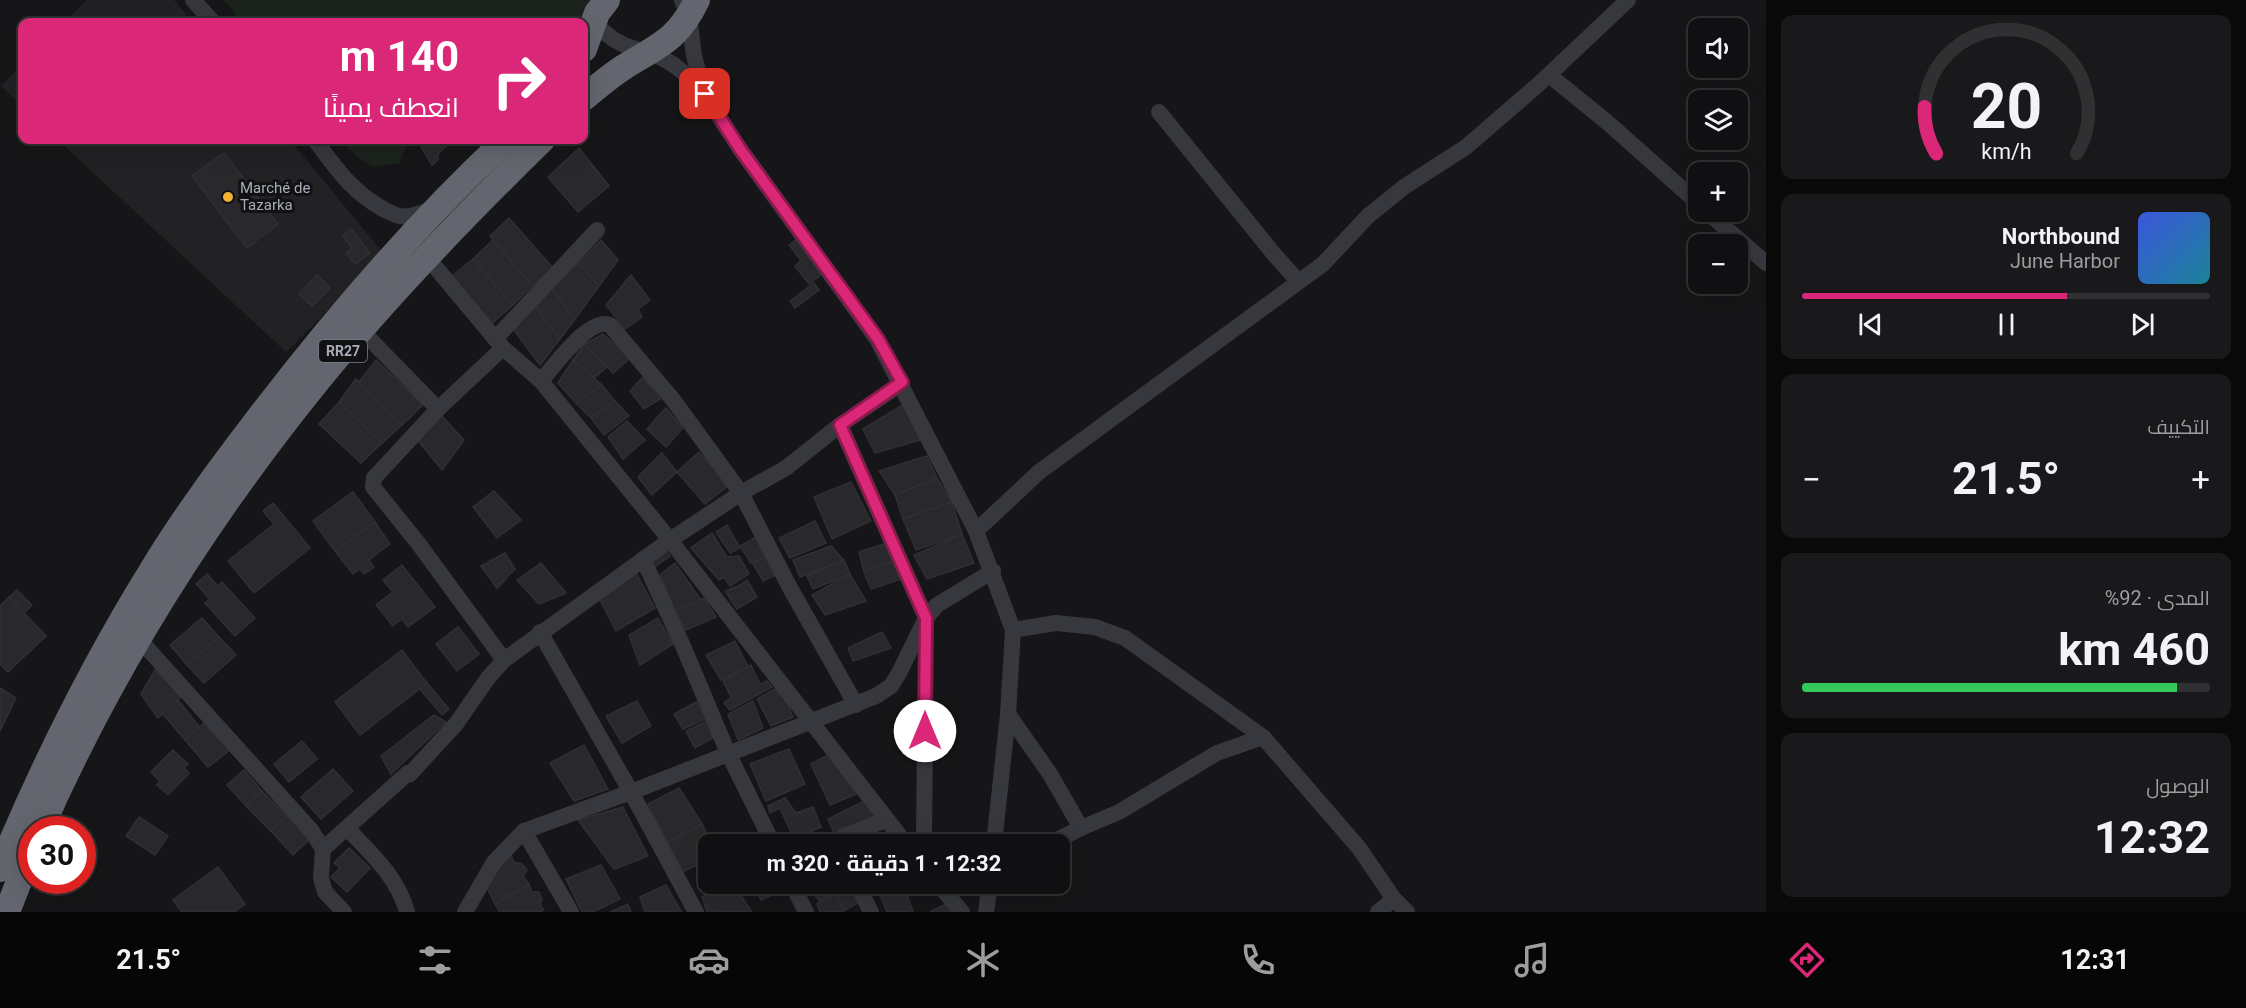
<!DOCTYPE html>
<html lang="ar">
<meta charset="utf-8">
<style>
body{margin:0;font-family:Roboto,Cairo,sans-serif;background:#19191b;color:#f1f3f6;direction:rtl;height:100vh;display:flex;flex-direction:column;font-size:22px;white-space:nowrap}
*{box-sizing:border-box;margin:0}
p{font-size:20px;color:#9c9d9f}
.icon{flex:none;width:33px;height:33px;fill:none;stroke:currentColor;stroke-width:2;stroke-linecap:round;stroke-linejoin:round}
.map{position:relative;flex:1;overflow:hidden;direction:ltr}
.side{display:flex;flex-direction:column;gap:15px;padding:15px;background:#09090a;width:480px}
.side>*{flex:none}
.hud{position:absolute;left:18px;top:18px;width:570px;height:126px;border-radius:12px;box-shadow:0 6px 24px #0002,0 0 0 2px #303032;direction:rtl;background:#db2777;color:#fff;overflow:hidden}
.fabs{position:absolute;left:1688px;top:18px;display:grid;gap:12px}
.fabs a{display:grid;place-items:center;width:60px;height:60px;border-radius:12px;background:#101012;box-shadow:0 6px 24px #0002,0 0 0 2px #303032;font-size:30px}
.speed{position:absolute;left:18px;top:816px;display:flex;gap:12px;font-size:30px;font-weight:700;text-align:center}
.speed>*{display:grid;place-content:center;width:78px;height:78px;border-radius:50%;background:#101012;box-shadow:0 6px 24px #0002,0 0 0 2px #303032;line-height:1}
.speed .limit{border:9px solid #d22;background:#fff;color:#111}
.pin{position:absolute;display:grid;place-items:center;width:51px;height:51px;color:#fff;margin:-26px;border-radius:12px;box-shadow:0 3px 9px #0006}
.me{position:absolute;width:66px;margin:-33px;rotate:0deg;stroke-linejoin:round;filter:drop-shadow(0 0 4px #0008)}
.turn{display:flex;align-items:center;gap:21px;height:126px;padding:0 30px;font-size:27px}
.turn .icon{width:78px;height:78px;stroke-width:2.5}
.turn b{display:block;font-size:42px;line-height:51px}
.big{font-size:45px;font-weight:700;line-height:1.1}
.side .tile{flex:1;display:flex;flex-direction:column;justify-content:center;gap:9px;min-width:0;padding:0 21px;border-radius:12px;background:#19191b}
.side .dial{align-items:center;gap:0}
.dial svg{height:156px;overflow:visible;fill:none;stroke:#303032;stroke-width:7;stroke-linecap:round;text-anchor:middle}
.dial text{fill:#f1f3f6;stroke:none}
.song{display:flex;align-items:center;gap:18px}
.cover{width:72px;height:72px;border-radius:9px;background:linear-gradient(135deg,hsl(230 70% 55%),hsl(190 70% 35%))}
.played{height:6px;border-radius:3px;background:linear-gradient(90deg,#db2777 65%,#303032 65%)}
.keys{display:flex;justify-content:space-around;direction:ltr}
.heat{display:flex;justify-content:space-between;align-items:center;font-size:33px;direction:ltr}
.charge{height:9px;border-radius:4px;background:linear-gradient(90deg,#34c759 92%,#303032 0)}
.trip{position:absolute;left:698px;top:834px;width:372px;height:60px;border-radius:12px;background:#101012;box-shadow:0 6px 24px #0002,0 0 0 2px #303032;font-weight:700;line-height:60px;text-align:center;direction:rtl}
.dock{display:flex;height:96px;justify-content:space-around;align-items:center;background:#060607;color:#9c9d9f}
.dock .icon{width:42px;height:42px}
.dock .on{color:#db2777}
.dock b{font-size:27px;color:#f1f3f6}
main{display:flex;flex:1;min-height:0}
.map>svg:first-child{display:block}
.built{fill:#222225}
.green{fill:#1c231d}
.building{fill:#29292c;stroke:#303034;stroke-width:1.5}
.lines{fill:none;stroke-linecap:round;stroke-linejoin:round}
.minor{stroke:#37383d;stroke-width:16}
.highway{stroke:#63666e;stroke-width:26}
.route-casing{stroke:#8e194d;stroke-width:15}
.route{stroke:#db2777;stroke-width:10}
.poi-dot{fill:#f2b134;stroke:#111113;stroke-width:2}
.labels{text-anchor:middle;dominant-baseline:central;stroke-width:6;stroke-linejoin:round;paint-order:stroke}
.shield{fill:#111113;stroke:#7b7e86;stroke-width:1.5}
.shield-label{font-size:14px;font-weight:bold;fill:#a8adb8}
.poi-label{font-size:15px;fill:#a8adb8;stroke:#111113;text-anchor:start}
</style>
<main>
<section class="side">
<div class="tile dial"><svg viewBox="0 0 100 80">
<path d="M14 69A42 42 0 1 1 86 69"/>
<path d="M14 69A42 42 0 0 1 8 45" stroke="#db2777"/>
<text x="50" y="56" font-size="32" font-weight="700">20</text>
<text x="50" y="72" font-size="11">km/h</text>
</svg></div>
<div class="tile">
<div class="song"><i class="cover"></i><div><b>Northbound</b><p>June Harbor</p></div></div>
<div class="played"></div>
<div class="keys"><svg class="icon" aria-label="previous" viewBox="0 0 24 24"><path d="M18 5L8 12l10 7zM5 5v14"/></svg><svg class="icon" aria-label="pause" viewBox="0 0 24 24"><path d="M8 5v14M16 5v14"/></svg><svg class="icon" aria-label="next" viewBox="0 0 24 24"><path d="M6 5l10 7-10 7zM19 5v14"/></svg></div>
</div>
<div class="tile"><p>التكييف</p>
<div class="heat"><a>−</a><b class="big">21.5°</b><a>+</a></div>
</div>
<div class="tile"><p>المدى · 92%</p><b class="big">460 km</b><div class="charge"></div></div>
<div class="tile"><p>الوصول</p><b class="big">12:32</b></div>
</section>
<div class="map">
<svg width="1766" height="912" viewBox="0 0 1766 912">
<rect width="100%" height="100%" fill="#161618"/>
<g class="built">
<polygon points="87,0 174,0 193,22 64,22"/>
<polygon points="22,64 22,106 1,86"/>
<polygon points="58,140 290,140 384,254 286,352"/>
</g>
<g class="green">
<polygon points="224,0 606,0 584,22 241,22"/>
<polygon points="341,140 408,140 400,163 372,167 355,155"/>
</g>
<g class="building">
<polygon points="417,140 453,140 438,154 438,160 432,165"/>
<polygon points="579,148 609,186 578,212 548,177"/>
<polygon points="224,153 278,224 247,248 192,176"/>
<polygon points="509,218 553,268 532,286 490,236"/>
<polygon points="351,229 370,253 355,264 346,253 352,248 343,236"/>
<polygon points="800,237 826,271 809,284 795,266 801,260 789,245"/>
<polygon points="493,240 532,286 513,305 473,259"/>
<polygon points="601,240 618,260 599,286 578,263"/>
<polygon points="473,259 513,305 490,325 452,276"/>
<polygon points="578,263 599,286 575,319 551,288"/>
<polygon points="317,275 330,288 312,306 299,294"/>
<polygon points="631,275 650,300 638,309 642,317 625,329 606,305"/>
<polygon points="814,283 819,290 795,308 790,301"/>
<polygon points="551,288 575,319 560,339 534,305"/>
<polygon points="534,305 560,339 540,365 511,326"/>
<polygon points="603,334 630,358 613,373 585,344"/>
<polygon points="585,344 607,367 593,379 573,360"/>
<polygon points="376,360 423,405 402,425 359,382"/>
<polygon points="573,360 602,385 576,403 558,383"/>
<polygon points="643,377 660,399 644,409 630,391"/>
<polygon points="356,379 402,425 382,443 339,402"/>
<polygon points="602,385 615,401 591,418 576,403"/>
<polygon points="615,401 629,416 604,435 591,418"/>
<polygon points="339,402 382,443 361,463 319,424"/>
<polygon points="904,404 920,440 875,453 863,429"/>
<polygon points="666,408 683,428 666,447 647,429"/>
<polygon points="438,412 464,440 442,470 415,437"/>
<polygon points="627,421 645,440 623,459 608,437"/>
<polygon points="699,452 729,485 705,504 677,472"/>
<polygon points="662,453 677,472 652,495 638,477"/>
<polygon points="927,456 937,478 895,495 879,471"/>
<polygon points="937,478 952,502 903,519 895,495"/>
<polygon points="851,482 871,521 832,539 814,497"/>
<polygon points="494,491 521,520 497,538 473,507"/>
<polygon points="353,492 375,522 335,551 313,521"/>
<polygon points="952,502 962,534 916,550 903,519"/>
<polygon points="273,503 310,548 254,593 228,561 274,524 263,511"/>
<polygon points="815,521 826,543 790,558 779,538"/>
<polygon points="375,522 390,544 369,560 374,567 364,574 360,569 353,574 335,551"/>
<polygon points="727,525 740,548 730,553 716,532"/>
<polygon points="712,533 727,557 739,556 749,574 730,586 724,577 719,580 691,548"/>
<polygon points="962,534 974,563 927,579 914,555"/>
<polygon points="758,536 768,555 751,563 740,546"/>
<polygon points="887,543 894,561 864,572 859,552"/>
<polygon points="831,546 844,560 800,577 793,560"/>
<polygon points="664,548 670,556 652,569 647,562"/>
<polygon points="505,553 515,569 497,588 481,566"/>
<polygon points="768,555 778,574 763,581 753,564"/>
<polygon points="844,560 850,574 813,589 807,576"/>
<polygon points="894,561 901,579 871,589 864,572"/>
<polygon points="541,563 566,593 539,604 517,580"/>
<polygon points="675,563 701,600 675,611 660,575"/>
<polygon points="402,565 435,607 408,627 402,619 393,626 376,605 393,592 383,580"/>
<polygon points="635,571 655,608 616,631 597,594"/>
<polygon points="207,574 218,586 222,582 255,618 235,636 205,603 210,599 196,584"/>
<polygon points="850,574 866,601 825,615 812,595"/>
<polygon points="747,580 757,597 737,609 725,591 740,585"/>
<polygon points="17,590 32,605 24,613 9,597"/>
<polygon points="9,597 46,636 8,672 0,664 0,606"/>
<polygon points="704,598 716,617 686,630 675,611"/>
<polygon points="202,618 219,637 187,665 170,645"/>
<polygon points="658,618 673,644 640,665 629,635"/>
<polygon points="458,627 479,654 457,671 436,644"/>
<polygon points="882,632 891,648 853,661 848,648"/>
<polygon points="219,637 236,655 204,683 187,665"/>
<polygon points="735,641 748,667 721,680 706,655"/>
<polygon points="402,650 427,683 360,735 335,702"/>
<polygon points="751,665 760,684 767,681 772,687 730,710 724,703 731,697 723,681"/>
<polygon points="155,670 181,697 158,718 141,694"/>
<polygon points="427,683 449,709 442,715 420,689"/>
<polygon points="0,688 16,698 0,731"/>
<polygon points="775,689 781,698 785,697 793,717 771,726 757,699"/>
<polygon points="178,700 200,728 185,740 162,713"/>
<polygon points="637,701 651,726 622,743 606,716"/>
<polygon points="698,701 707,718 683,729 674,714"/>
<polygon points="753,701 763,728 738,740 728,714"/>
<polygon points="434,715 446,722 391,774 381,756"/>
<polygon points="708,720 713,738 695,748 686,731"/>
<polygon points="206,721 230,750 208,767 185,740"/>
<polygon points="302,741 317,759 289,782 274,764"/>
<polygon points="584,745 608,789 574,801 550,763"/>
<polygon points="789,749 805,784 766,801 750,764"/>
<polygon points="173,750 188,764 184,768 189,773 168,795 157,785 160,781 151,772"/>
<polygon points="830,754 859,793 830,805 811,764"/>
<polygon points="333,769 353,791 321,819 301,797"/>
<polygon points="244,770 262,791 246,806 227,785"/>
<polygon points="679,788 702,824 667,842 648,804"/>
<polygon points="262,791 287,816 271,831 246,806"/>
<polygon points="785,798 796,813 813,807 821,827 794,839 780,808 770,813 768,806"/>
<polygon points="864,801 880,818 836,837 828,819"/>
<polygon points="623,807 648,856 614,869 578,820"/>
<polygon points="287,816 309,840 293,855 271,831"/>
<polygon points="139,817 168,836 155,855 126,836"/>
<polygon points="702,824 712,844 708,844 708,859 681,873 667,842"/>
<polygon points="888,831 897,844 860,844"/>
<polygon points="825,834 831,844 802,844"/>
<polygon points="349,848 370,868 347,892 331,877 340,868 334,863"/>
<polygon points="511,855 514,862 522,864 527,870 523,876 529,884 495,904 484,882"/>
<polygon points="601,865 620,899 593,912 582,912 566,879"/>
<polygon points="218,867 245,904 234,912 182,912 173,900"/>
<polygon points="529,884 532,892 539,892 542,899 540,904 544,910 540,912 500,912 495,904"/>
<polygon points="729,884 733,884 752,912 707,912 702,897"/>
<polygon points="752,884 782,884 785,889 761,900"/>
<polygon points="808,884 846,884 848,887 819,901"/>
<polygon points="871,884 905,884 876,894"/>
<polygon points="903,884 913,912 887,912 879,893"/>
<polygon points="666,885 681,911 645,912 640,897"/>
<polygon points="851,886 860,902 845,910 835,893"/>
<polygon points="835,893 845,910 842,912 820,912 817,904"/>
<polygon points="949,903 955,912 931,912 931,911"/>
<polygon points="628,904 631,912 610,912"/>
</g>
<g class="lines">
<g class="minor">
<polyline points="193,0 213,22"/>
<polyline points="682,0 689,16 694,56 704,91"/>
<polyline points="593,23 613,39 624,45 662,58 674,65 685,74 705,95 740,149 877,339 976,531 1013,630 1008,714 994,844"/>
<polyline points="1549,75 1607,122 1698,203"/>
<polyline points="1159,112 1273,253 1298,281"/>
<path d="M 315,140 C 337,169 350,190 383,209 C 392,213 399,218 409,216 C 417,215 424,212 432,209"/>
<polyline points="1707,212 1766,263"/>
<polyline points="427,257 503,348 541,381 670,540 906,844"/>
<polyline points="361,330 438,409"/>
<polyline points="495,339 597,230"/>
<polyline points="503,348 438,409 374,478 373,487 418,543 504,660"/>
<path d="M 541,381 C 554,366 590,316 610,325 L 674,401 L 741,493 L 789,586 L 856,705"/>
<polyline points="840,425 926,618 924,844"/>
<polyline points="976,531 1039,472 1323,264 1368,216 1404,187 1466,147 1540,83 1628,0"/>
<polyline points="643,559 683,646 728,753 773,844"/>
<polyline points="1013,630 1056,623 1095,627 1125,638 1263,737"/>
<polyline points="540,632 631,792 696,912"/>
<polyline points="138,638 311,830 323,849 321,878 325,892 344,912"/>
<polyline points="1008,714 1050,774 1081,828"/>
<path d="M 347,828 C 371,854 398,877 407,912"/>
<polyline points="524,831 571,912"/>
<polyline points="840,844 844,836 886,820"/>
<polyline points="1049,844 1081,828 1119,812 1217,753 1263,737 1359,848 1394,899 1407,912"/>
<polyline points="323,849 408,773 410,774 456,724 488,678 504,660 670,540 741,493 786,468 840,425 902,383"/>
<polyline points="792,884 806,912"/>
<polyline points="857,884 871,912"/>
<polyline points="938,884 962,912"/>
<polyline points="465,912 494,862 524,831 631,792 876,696 891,686 899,673 926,618 937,605 993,571"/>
<polyline points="986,912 990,884"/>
<polyline points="1378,912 1394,899"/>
</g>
<g class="highway">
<polyline points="584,49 597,13 607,0"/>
<path d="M 584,98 C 597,87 610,76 624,67 C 659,45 678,40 697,0"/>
<path d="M 40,830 C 112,667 207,517 319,379 C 388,295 464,216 542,140"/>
<path d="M 0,869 C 43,766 93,665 152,570 C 186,514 225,462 265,410 C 338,315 418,222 506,140"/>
<polyline points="7,912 32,848"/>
</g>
</g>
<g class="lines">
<g class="route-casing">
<polyline id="route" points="705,94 740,149 878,339 902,382 840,425 926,618 925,731"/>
</g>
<use href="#route" class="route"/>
</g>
<circle class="poi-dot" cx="228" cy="197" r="6"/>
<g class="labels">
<rect class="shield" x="319" y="340" width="48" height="22" rx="4.5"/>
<g class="shield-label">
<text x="343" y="351">RR27</text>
</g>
<g class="poi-label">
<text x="240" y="188">Marché de<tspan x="240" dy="17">Tazarka</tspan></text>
</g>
</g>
</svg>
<div class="fabs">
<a><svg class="icon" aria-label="sound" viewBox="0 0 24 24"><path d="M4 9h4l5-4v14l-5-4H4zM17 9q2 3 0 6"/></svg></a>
<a><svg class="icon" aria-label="layers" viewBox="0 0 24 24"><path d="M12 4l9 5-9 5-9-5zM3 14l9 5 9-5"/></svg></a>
<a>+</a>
<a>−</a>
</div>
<div class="speed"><div class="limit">30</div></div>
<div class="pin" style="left:705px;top:94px;background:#d93025"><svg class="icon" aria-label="arrive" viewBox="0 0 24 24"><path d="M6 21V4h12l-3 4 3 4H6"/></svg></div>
<svg class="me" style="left:925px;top:731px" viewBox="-20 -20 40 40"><circle r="19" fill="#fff"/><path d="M0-13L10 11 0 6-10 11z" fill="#db2777"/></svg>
<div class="trip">12:32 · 1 دقيقة · 320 m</div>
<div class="hud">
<div class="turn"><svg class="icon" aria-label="right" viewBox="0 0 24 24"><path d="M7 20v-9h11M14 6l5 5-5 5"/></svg><div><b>140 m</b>انعطف يمينًا</div></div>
</div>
</div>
</main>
<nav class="dock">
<b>12:31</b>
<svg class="icon on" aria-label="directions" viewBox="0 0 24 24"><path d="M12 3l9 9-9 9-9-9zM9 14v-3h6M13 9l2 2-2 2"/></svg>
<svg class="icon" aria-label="music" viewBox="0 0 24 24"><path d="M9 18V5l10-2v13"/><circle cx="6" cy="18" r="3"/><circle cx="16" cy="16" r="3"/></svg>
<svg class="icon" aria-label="phone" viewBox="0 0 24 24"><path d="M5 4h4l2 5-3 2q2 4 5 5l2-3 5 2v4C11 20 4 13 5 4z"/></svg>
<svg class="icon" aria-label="climate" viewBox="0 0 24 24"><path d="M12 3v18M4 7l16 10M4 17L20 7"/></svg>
<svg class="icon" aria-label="car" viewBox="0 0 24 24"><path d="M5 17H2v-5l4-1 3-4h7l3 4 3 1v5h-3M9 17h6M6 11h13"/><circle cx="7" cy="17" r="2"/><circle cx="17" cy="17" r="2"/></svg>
<svg class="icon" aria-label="filters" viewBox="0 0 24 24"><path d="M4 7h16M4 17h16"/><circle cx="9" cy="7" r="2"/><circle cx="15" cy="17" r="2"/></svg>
<b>21.5°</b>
</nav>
